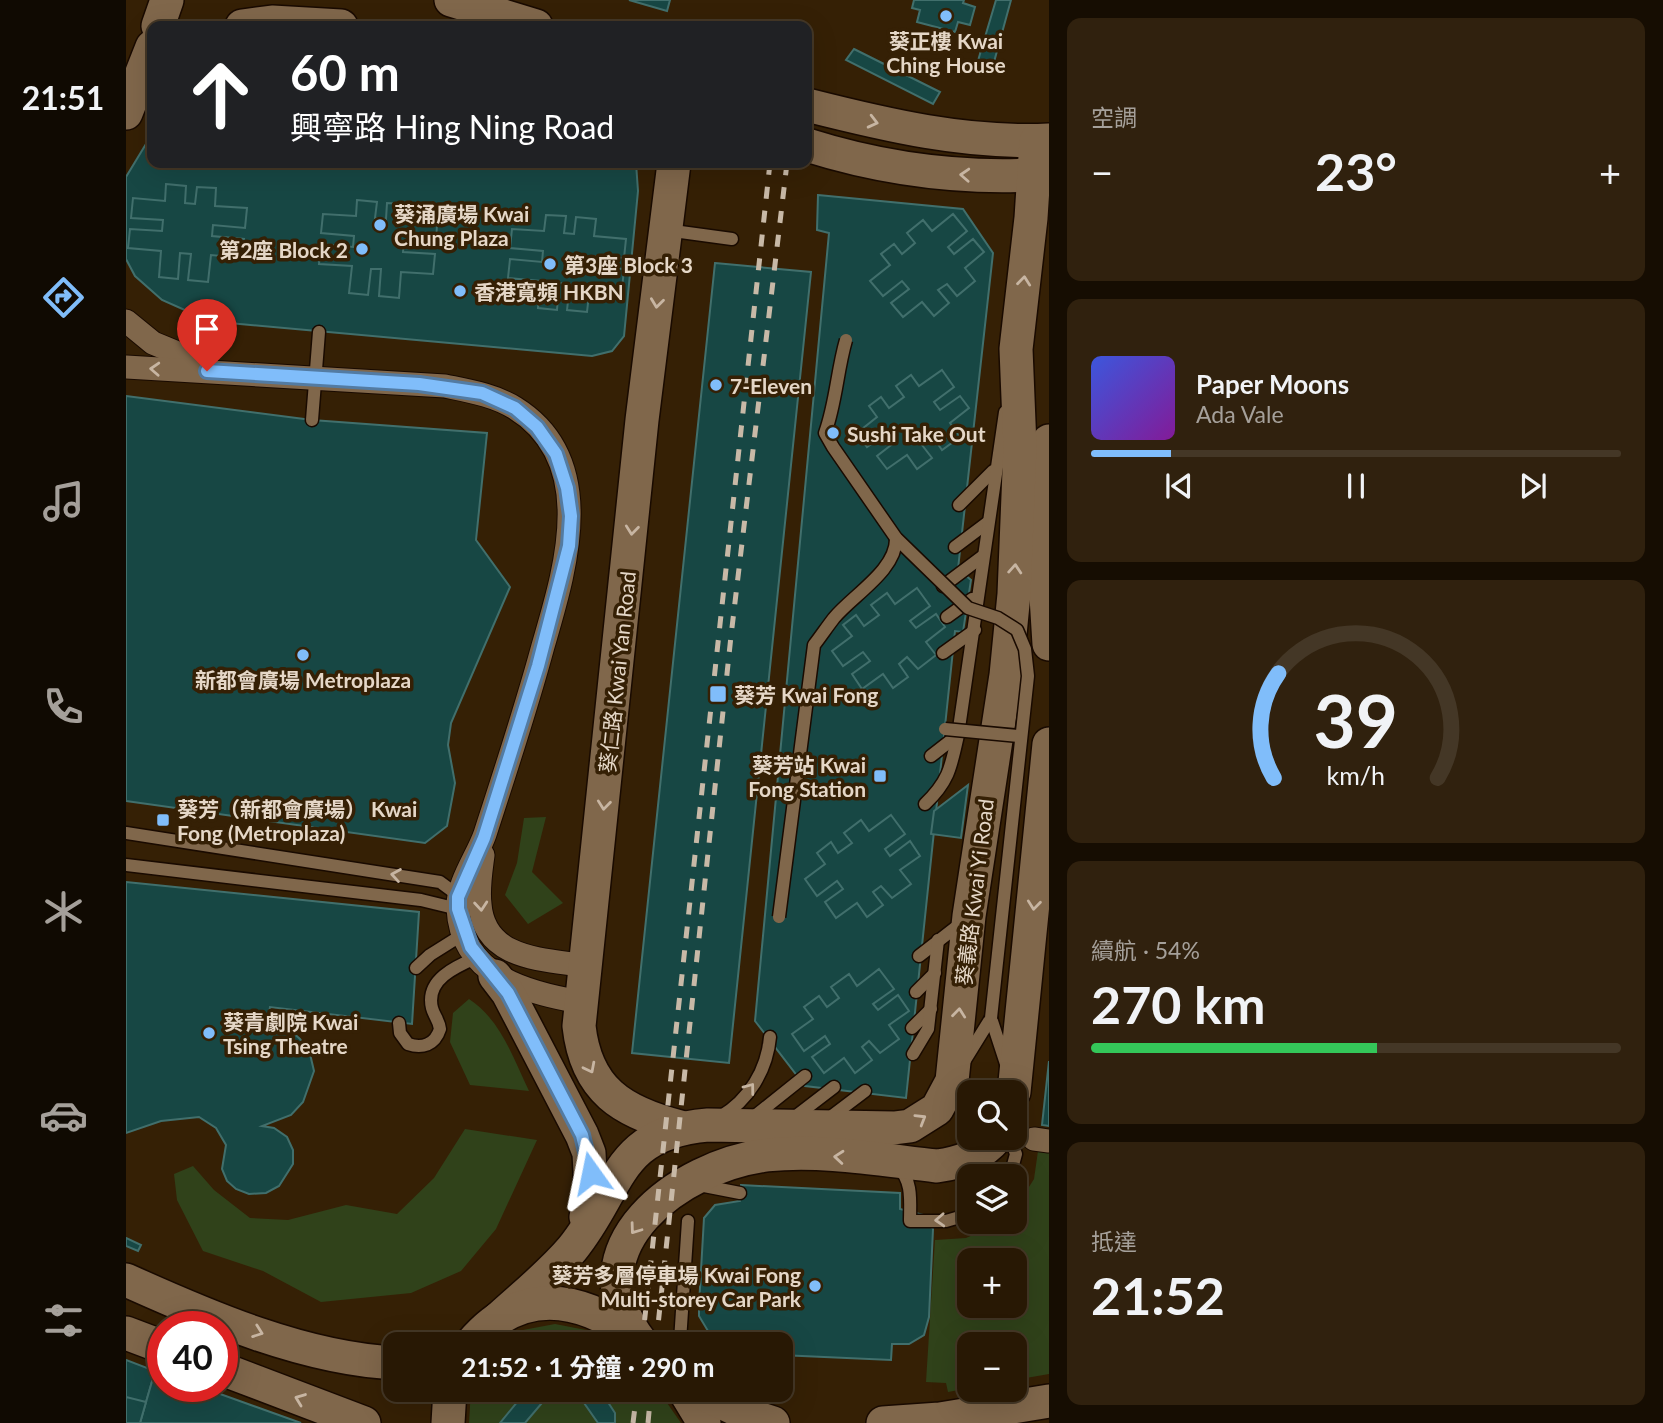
<!DOCTYPE html>
<html lang="zh-TW">
<meta charset="utf-8">
<style>
body{margin:0;font-family:Lato,"Noto Sans TC",sans-serif;background:#30210e;color:#f1f3f6;height:100vh;display:flex;flex-direction:column;font-size:26px;white-space:nowrap}
*{box-sizing:border-box;margin:0}
p{font-size:23px;color:#a5a09a}
.icon{flex:none;width:38px;height:38px;fill:none;stroke:currentColor;stroke-width:2;stroke-linecap:round;stroke-linejoin:round}
.map{position:relative;flex:1;overflow:hidden}
.side{display:flex;flex-direction:column;gap:18px;padding:18px;background:#160d02;width:614px}
.side>*{flex:none}
.guide{position:absolute;left:21px;top:21px;width:665px;height:147px;border-radius:14px;box-shadow:0 7px 28px #0002,0 0 0 2px #443726;background:#202124;color:#fff;overflow:hidden}
.controls{position:absolute;left:831px;top:1080px;display:grid;gap:14px}
.controls a{display:grid;place-items:center;width:70px;height:70px;border-radius:14px;background:#281804;box-shadow:0 7px 28px #0002,0 0 0 2px #443726;font-size:35px}
.speed{position:absolute;left:21px;top:1311px;display:flex;gap:14px;font-size:35px;font-weight:700;text-align:center}
.speed>*{display:grid;place-content:center;width:91px;height:91px;border-radius:50%;background:#281804;box-shadow:0 7px 28px #0002,0 0 0 2px #443726;line-height:1}
.speed .limit{border:10px solid #d22;background:#fff;color:#111}
.pin{position:absolute;display:grid;place-items:center;width:60px;height:60px;color:#fff;margin:-72px -30px;border-radius:50% 50% 50% 0;rotate:-45deg;box-shadow:0 0 7px #0007}
.pin .icon{rotate:45deg}
.me{position:absolute;width:77px;margin:-38px;rotate:348deg;stroke-linejoin:round;filter:drop-shadow(0 0 5px #0008)}
.turn{display:flex;align-items:center;gap:24px;height:147px;padding:0 28px;font-size:32px}
.turn .icon{width:91px;height:91px;stroke-width:2.5}
.turn b{display:block;font-size:49px;line-height:60px}
.big{font-size:52px;font-weight:700;line-height:1.1}
.side .tile{flex:1;display:flex;flex-direction:column;justify-content:center;gap:10px;min-width:0;padding:0 24px;border-radius:14px;background:#30210e}
.side .dial{align-items:center;gap:0}
.dial svg{height:182px;overflow:visible;fill:none;stroke:#443726;stroke-width:7;stroke-linecap:round;text-anchor:middle}
.dial text{fill:#f1f3f6;stroke:none}
.song{display:flex;align-items:center;gap:21px}
.cover{width:84px;height:84px;border-radius:10px;background:linear-gradient(135deg,hsl(230 70% 55%),hsl(290 70% 35%))}
.played{height:7px;border-radius:4px;background:linear-gradient(90deg,#80bdfa 15%,#443726 15%)}
.keys{display:flex;justify-content:space-around;direction:ltr}
.heat{display:flex;justify-content:space-between;align-items:center;font-size:38px;direction:ltr}
.charge{height:10px;border-radius:5px;background:linear-gradient(90deg,#34c759 54%,#443726 0)}
.trip{position:absolute;left:257px;top:1332px;width:410px;height:70px;border-radius:14px;background:#281804;box-shadow:0 7px 28px #0002,0 0 0 2px #443726;font-weight:700;line-height:70px;text-align:center}
main{display:flex;flex:1;min-height:0}
.dock{display:flex;flex-direction:column;width:126px;justify-content:space-around;align-items:center;background:#100a02;color:#a5a09a}
.dock .icon{width:49px;height:49px}
.dock .on{color:#80bdfa}
.dock b{font-size:32px;color:#f1f3f6}
.map>svg:first-child{display:block}
.green{fill:#30421a;fill-rule:evenodd}
.building{fill:#174744;stroke:#416f6c;stroke-width:2}
.lines{fill:none;stroke-linecap:round;stroke-linejoin:round}
.lane-casing{stroke:#190a00;stroke-width:15}
.street-casing{stroke:#190a00;stroke-width:25}
.secondary-casing{stroke:#190a00;stroke-width:36}
.lane{stroke:#80674b;stroke-width:12}
.street{stroke:#80674b;stroke-width:23}
.secondary{stroke:#80674b;stroke-width:33}
.rail{stroke:#c8b9a7;stroke-width:5;stroke-dasharray:12 12;stroke-linecap:butt}
.lane-bridge-casing{stroke:#190a00;stroke-width:15;stroke-linecap:butt}
.lane-bridge{stroke:#80674b;stroke-width:12}
.oneway{stroke:#c7b5a2}
.route-casing{stroke:#537ba2;stroke-width:18}
.route{stroke:#80bdfa;stroke-width:12}
.poi-dot{fill:#80bdfa;stroke:#352005;stroke-width:2.5}
.labels{text-anchor:middle;dominant-baseline:central;stroke-width:7;stroke-linejoin:round;paint-order:stroke}
.poi-label{font-size:21px;font-weight:bold;fill:#e5d7c7;stroke:#352005;text-anchor:start}
.street-label{font-size:21px;fill:#e5d7c7;stroke:#352005}
</style>
<main>
<nav class="dock">
<b>21:51</b>
<svg class="icon on" aria-label="directions" viewBox="0 0 24 24"><path d="M12 3l9 9-9 9-9-9zM9 14v-3h6M13 9l2 2-2 2"/></svg>
<svg class="icon" aria-label="music" viewBox="0 0 24 24"><path d="M9 18V5l10-2v13"/><circle cx="6" cy="18" r="3"/><circle cx="16" cy="16" r="3"/></svg>
<svg class="icon" aria-label="phone" viewBox="0 0 24 24"><path d="M5 4h4l2 5-3 2q2 4 5 5l2-3 5 2v4C11 20 4 13 5 4z"/></svg>
<svg class="icon" aria-label="climate" viewBox="0 0 24 24"><path d="M12 3v18M4 7l16 10M4 17L20 7"/></svg>
<svg class="icon" aria-label="car" viewBox="0 0 24 24"><path d="M5 17H2v-5l4-1 3-4h7l3 4 3 1v5h-3M9 17h6M6 11h13"/><circle cx="7" cy="17" r="2"/><circle cx="17" cy="17" r="2"/></svg>
<svg class="icon" aria-label="filters" viewBox="0 0 24 24"><path d="M4 7h16M4 17h16"/><circle cx="9" cy="7" r="2"/><circle cx="15" cy="17" r="2"/></svg>
</nav>
<div class="map">
<svg width="923" height="1423" viewBox="0 0 923 1423">
<rect width="100%" height="100%" fill="#352005"/>
<g class="green">
<polygon points="420,817 406,872 437,903 402,924 379,895 391,863 398,818"/>
<path d="M 343,999 C 375,1020 387,1058 403,1091 L 344,1085 L 324,1042 L 327,1013 Z"/>
<polygon points="339,1129 411,1140 370,1229 335,1271 285,1293 195,1302 137,1271 77,1251 51,1200 48,1174 67,1166 88,1190 124,1218 162,1220 220,1205 271,1214 308,1178"/>
<path d="M 912,1151 L 923,1153 L 923,1374 L 889,1380 L 889,1344 L 844,1344 L 843,1388 L 822,1392 L 820,1383 L 800,1382 L 809,1240 L 840,1238 L 875,1222 L 889,1222 L 889,1209 L 908,1179 ZM 844,1260 L 889,1260 L 889,1306 L 844,1306 Z"/>
<polygon points="429,1324 460,1330 484,1344 374,1344 397,1330"/>
<polygon points="345,1390 532,1390 555,1423 343,1423"/>
</g>
<g class="building">
<polygon points="503,0 544,0 541,11"/>
<polygon points="788,0 838,0 837,3 849,7 844,25 832,22 829,32 791,22 794,10 786,8"/>
<polygon points="870,0 885,0 868,62 851,64"/>
<polygon points="728,49 814,92 807,104 720,60"/>
<polygon points="26,134 26,163 510,163 512,191 498,336 486,351 466,356 103,323 61,311 36,300 9,276 0,259 0,177"/>
<polygon points="40,184 60,186 59,203 69,204 71,187 90,188 89,206 121,208 119,228 87,225 86,236 118,239 117,258 85,255 82,282 62,280 65,254 54,253 52,279 33,277 35,251 2,248 4,229 36,231 37,220 5,218 7,198 39,201"/>
<polygon points="692,195 837,209 867,253 832,569 845,580 837,632 829,631 780,1098 679,1086 629,1021 703,233 691,230"/>
<polygon points="231,200 251,202 249,218 260,219 261,203 281,204 279,221 311,224 310,244 278,241 277,252 309,254 307,274 275,272 273,298 253,296 255,269 245,269 242,295 223,293 226,266 193,264 195,244 227,247 228,236 195,233 197,214 230,216"/>
<polygon points="827,214 841,231 822,247 828,254 847,239 858,252 839,268 849,281 831,296 821,284 812,290 823,303 808,316 796,302 777,317 765,303 783,289 776,281 757,296 744,281 764,265 755,254 768,244 776,254 789,243 781,233 797,220 806,231"/>
<polygon points="420,215 440,216 438,233 448,234 450,217 470,219 468,236 500,239 498,258 466,256 465,267 498,269 496,289 464,286 461,312 441,310 444,284 433,283 431,310 412,308 414,281 382,278 384,259 416,262 417,251 384,248 386,229 418,231"/>
<polygon points="589,263 685,272 603,1063 506,1053"/>
<polygon points="816,370 828,387 808,402 814,410 834,396 843,408 824,423 834,437 816,450 807,437 796,445 806,458 791,469 781,455 761,469 751,456 769,442 762,432 741,447 731,433 751,417 743,406 755,397 763,408 778,397 770,386 785,375 793,386"/>
<polygon points="0,396 186,420 361,433 350,540 384,587 325,723 322,745 329,783 321,826 299,843 0,801"/>
<polygon points="791,588 804,606 784,621 790,628 810,614 819,627 800,642 810,655 792,669 781,657 773,664 782,677 767,688 757,674 736,689 726,674 744,661 737,652 717,666 706,651 726,636 717,625 730,615 738,626 753,615 745,605 761,593 769,604"/>
<polygon points="842,785 835,838 805,834 808,811"/>
<polygon points="765,815 779,834 759,849 764,856 784,841 794,856 774,870 785,884 766,898 755,886 747,892 757,905 741,917 731,903 710,918 699,902 717,889 711,881 691,896 679,879 699,864 691,853 705,842 712,853 726,843 718,833 735,820 743,831"/>
<polygon points="0,882 293,912 286,1024 144,1007 142,1020 159,1026 174,1039 184,1054 188,1071 177,1102 165,1115 136,1126 148,1128 161,1137 167,1150 167,1164 153,1186 140,1193 123,1194 110,1189 101,1181 96,1169 100,1145 90,1128 73,1117 35,1121 0,1133"/>
<polygon points="753,969 768,989 747,1004 752,1010 772,995 783,1011 763,1025 773,1039 754,1053 743,1041 736,1047 746,1060 729,1073 718,1058 698,1073 686,1057 704,1044 699,1036 678,1051 666,1034 687,1019 678,1007 693,996 701,1007 713,998 705,987 723,974 731,986"/>
<polygon points="923,1061 923,1126 916,1125"/>
<polygon points="615,1185 774,1193 774,1209 798,1215 807,1229 803,1317 798,1335 783,1344 766,1344 765,1360 654,1355 654,1344 606,1344 606,1337 582,1331 573,1316 573,1305 578,1218 589,1205 614,1201"/>
<polygon points="0,1238 15,1245 12,1251 0,1246"/>
<polygon points="0,1360 29,1371 14,1423 0,1423"/>
<polygon points="29,1371 37,1374 37,1386 72,1386 175,1423 14,1423"/>
<polygon points="401,1390 427,1390 399,1423 374,1423"/>
<polygon points="449,1390 474,1390 489,1413 489,1423 472,1423"/>
<polygon points="0,1397 20,1402 14,1423 0,1423"/>
</g>
<g class="lines">
<g class="lane-casing">
<g id="lane">
<polyline points="540,230 606,239"/>
<polyline points="186,420 193,332"/>
<polyline points="833,505 867,471"/>
<polyline points="829,547 861,523"/>
<polyline points="817,586 857,556"/>
<polyline points="821,617 846,599"/>
<polyline points="817,653 849,630"/>
<polyline points="805,756 832,735"/>
<path d="M 799,804 C 823,781 825,767 832,735 L 879,412"/>
<polyline points="0,833 314,882 333,896"/>
<polyline points="0,865 295,900 332,909"/>
<polyline points="793,956 838,921"/>
<polyline points="290,968 304,955 339,933"/>
<polyline points="790,992 809,973"/>
<polyline points="865,1018 880,1064"/>
<path d="M 273,1023 L 274,1033 L 282,1044 C 296,1049 309,1045 314,1029 C 313,1020 308,1016 306,1008 C 299,979 331,966 352,957"/>
<polyline points="786,1028 805,1009"/>
<polyline points="787,1054 802,1029 812,940"/>
<polyline points="839,1060 865,1018"/>
<path d="M 594,1117 C 623,1100 641,1070 644,1037"/>
<polyline points="702,1119 739,1091"/>
<polyline points="624,1120 679,1076"/>
<polyline points="665,1120 708,1087"/>
<polyline points="889,1131 908,1139"/>
<path d="M 772,1167 C 787,1181 784,1202 784,1221 L 820,1221 L 844,1214"/>
<polyline points="884,1176 890,1154 884,1138"/>
<polyline points="573,1185 614,1193"/>
<polyline points="550,1344 554,1341 562,1221"/>
</g>
</g>
<g class="street-casing">
<g id="street">
<polyline points="0,321 27,343 78,364"/>
<path d="M 0,367 L 319,386 C 343,391 368,395 389,408 C 474,461 439,570 417,646 C 400,709 379,772 359,834 C 351,857 331,883 332,908 C 335,976 401,993 455,1002"/>
<path d="M 357,855 C 355,871 352,888 354,904 C 358,960 417,959 460,966"/>
<polyline points="908,1139 923,1141"/>
</g>
</g>
<g class="secondary-casing">
<g id="secondary">
<polyline points="325,0 410,26"/>
<polyline points="32,26 41,0"/>
<polyline points="116,26 146,22 215,26"/>
<path d="M 681,105 C 760,125 840,144 923,140"/>
<polyline points="0,113 26,47"/>
<path d="M 681,145 C 760,170 840,180 923,174"/>
<path d="M 548,163 L 516,420 L 453,1026 C 460,1090 496,1112 554,1127"/>
<polyline points="923,441 918,565 923,644"/>
<polyline points="369,976 382,993 456,1135 463,1153 465,1192 460,1217"/>
<polyline points="888,1092 923,744"/>
<path d="M 0,1280 C 82,1317 179,1359 270,1363"/>
<path d="M 371,1320 C 396,1297 424,1275 446,1249 C 495,1189 488,1133 582,1125 L 768,1128 L 784,1126 L 811,1109 L 826,1081 L 843,916 L 880,675 L 888,594 L 894,447 L 890,349 L 905,218 L 910,141"/>
<polyline points="0,1333 37,1347"/>
<path d="M 514,1341 C 443,1247 553,1166 641,1155 C 696,1149 756,1160 811,1166 C 834,1163 855,1156 870,1138"/>
<path d="M 345,1344 C 394,1285 454,1296 510,1337"/>
<polyline points="96,1369 238,1423"/>
<polyline points="558,1390 578,1423"/>
<polyline points="570,1390 620,1414 647,1423"/>
<polyline points="322,1423 324,1390"/>
<polyline points="757,1423 814,1419 923,1401"/>
</g>
</g>
<use href="#lane" class="lane"/>
<use href="#street" class="street"/>
<use href="#secondary" class="secondary"/>
<g class="rail">
<polyline points="516,1344 644,163"/>
<polyline points="530,1344 605,636 661,163"/>
<polyline points="507,1423 511,1390"/>
<polyline points="522,1423 525,1390"/>
</g>
<g class="lane-bridge-casing">
<g id="lane-bridge">
<path d="M 720,340 C 711,371 710,403 699,433 L 707,447 L 770,538 L 842,608 L 872,618 L 891,630 L 899,649 L 902,676 L 865,1018"/>
<polyline points="819,729 893,736"/>
<path d="M 653,917 L 688,645 C 695,636 701,627 708,618 C 727,595 771,570 770,538"/>
</g>
</g>
<use href="#lane-bridge" class="lane-bridge"/>
</g>
<defs><path id="oneway-chevron" d="M-2-3.5L2.5 0L-2 3.5" fill="none" stroke-width="1.6" stroke-linecap="round" stroke-linejoin="round" transform="scale(1.75)"/></defs>
<g class="oneway">
<use href="#oneway-chevron" transform="translate(747 122) rotate(14)"/>
<use href="#oneway-chevron" transform="translate(839 175) rotate(-177)"/>
<use href="#oneway-chevron" transform="translate(898 281) rotate(-84)"/>
<use href="#oneway-chevron" transform="translate(531 303) rotate(97)"/>
<use href="#oneway-chevron" transform="translate(29 369) rotate(-177)"/>
<use href="#oneway-chevron" transform="translate(506 530) rotate(96)"/>
<use href="#oneway-chevron" transform="translate(889 569) rotate(-86)"/>
<use href="#oneway-chevron" transform="translate(478 805) rotate(96)"/>
<use href="#oneway-chevron" transform="translate(270 875) rotate(-171)"/>
<use href="#oneway-chevron" transform="translate(908 905) rotate(96)"/>
<use href="#oneway-chevron" transform="translate(355 906) rotate(85)"/>
<use href="#oneway-chevron" transform="translate(833 1013) rotate(-84)"/>
<use href="#oneway-chevron" transform="translate(464 1068) rotate(63)"/>
<use href="#oneway-chevron" transform="translate(624 1088) rotate(-53)"/>
<use href="#oneway-chevron" transform="translate(795 1119) rotate(-31)"/>
<use href="#oneway-chevron" transform="translate(713 1157) rotate(-175)"/>
<use href="#oneway-chevron" transform="translate(814 1220) rotate(177)"/>
<use href="#oneway-chevron" transform="translate(509 1229) rotate(126)"/>
<use href="#oneway-chevron" transform="translate(132 1332) rotate(20)"/>
<use href="#oneway-chevron" transform="translate(174 1399) rotate(-159)"/>
</g>
<g class="lines">
<g class="route-casing">
<polyline id="route" points="81,371 293,384 356,393 389,408 411,427 430,454 441,488 445,516 443,546 412,666 358,838 332,897 332,909 345,947 382,993 456,1135 465,1173"/>
</g>
<use href="#route" class="route"/>
</g>
<g class="poi-dot">
<circle cx="820" cy="16" r="7"/>
<circle cx="254" cy="225" r="7"/>
<circle cx="236" cy="249" r="7"/>
<circle cx="424" cy="264" r="7"/>
<circle cx="334" cy="291" r="7"/>
<circle cx="590" cy="385" r="7"/>
<circle cx="707" cy="433" r="7"/>
<circle cx="177" cy="655" r="7"/>
<rect x="583" y="685" width="18" height="18" rx="3.5"/>
<rect x="747" y="769" width="14" height="14" rx="3.5"/>
<rect x="30" y="813" width="14" height="14" rx="3.5"/>
<circle cx="83" cy="1033" r="7"/>
<circle cx="689" cy="1286" r="7"/>
</g>
<g class="labels">
<g class="poi-label">
<text x="820" y="40" text-anchor="middle">葵正樓 Kwai<tspan x="820" dy="24">Ching House</tspan></text>
<text x="268" y="213">葵涌廣場 Kwai<tspan x="268" dy="24">Chung Plaza</tspan></text>
<text x="222" y="249" text-anchor="end">第2座 Block 2</text>
<text x="438" y="264">第3座 Block 3</text>
<text x="348" y="291">香港寬頻 HKBN</text>
<text x="604" y="385">7-Eleven</text>
<text x="721" y="433">Sushi Take Out</text>
<text x="177" y="679" text-anchor="middle">新都會廣場 Metroplaza</text>
<text x="608" y="694">葵芳 Kwai Fong</text>
<text x="740" y="764" text-anchor="end">葵芳站 Kwai<tspan x="740" dy="24">Fong Station</tspan></text>
<text x="51" y="808">葵芳（新都會廣場） Kwai<tspan x="51" dy="24">Fong (Metroplaza)</tspan></text>
<text x="97" y="1021">葵青劇院 Kwai<tspan x="97" dy="24">Tsing Theatre</tspan></text>
<text x="675" y="1274" text-anchor="end">葵芳多層停車場 Kwai Fong<tspan x="675" dy="24">Multi-storey Car Park</tspan></text>
</g>
<g class="street-label">
<text transform="translate(491 672) rotate(-84)">葵仁路 Kwai Yan Road</text>
<text transform="translate(848 892) rotate(-83)">葵義路 Kwai Yi Road</text>
</g>
</g>
</svg>
<div class="controls">
<a><svg class="icon" aria-label="search" viewBox="0 0 24 24"><circle cx="10" cy="10" r="6"/><path d="M15 15l6 6"/></svg></a>
<a><svg class="icon" aria-label="layers" viewBox="0 0 24 24"><path d="M12 4l9 5-9 5-9-5zM3 14l9 5 9-5"/></svg></a>
<a>+</a>
<a>−</a>
</div>
<div class="speed"><div class="limit">40</div></div>
<div class="pin" style="left:81px;top:371px;background:#d93025"><svg class="icon" aria-label="arrive" viewBox="0 0 24 24"><path d="M6 21V4h12l-3 4 3 4H6"/></svg></div>
<svg class="me" style="left:465px;top:1173px" viewBox="-20 -20 40 40"><path d="M0-17L14 15 0 8-14 15z" fill="#80bdfa" stroke="#fff" stroke-width="4"/></svg>
<div class="trip">21:52 · 1 分鐘 · 290 m</div>
<div class="guide">
<div class="turn"><svg class="icon" aria-label="ahead" viewBox="0 0 24 24"><path d="M12 20V5M6 11l6-6 6 6"/></svg><div><b>60 m</b>興寧路 Hing Ning Road</div></div>
</div>
</div>
<section class="side">
<div class="tile"><p>空調</p>
<div class="heat"><a>−</a><b class="big">23°</b><a>+</a></div>
</div>
<div class="tile">
<div class="song"><i class="cover"></i><div><b>Paper Moons</b><p>Ada Vale</p></div></div>
<div class="played"></div>
<div class="keys"><svg class="icon" aria-label="previous" viewBox="0 0 24 24"><path d="M18 5L8 12l10 7zM5 5v14"/></svg><svg class="icon" aria-label="pause" viewBox="0 0 24 24"><path d="M8 5v14M16 5v14"/></svg><svg class="icon" aria-label="next" viewBox="0 0 24 24"><path d="M6 5l10 7-10 7zM19 5v14"/></svg></div>
</div>
<div class="tile dial"><svg viewBox="0 0 100 80">
<path d="M14 69A42 42 0 1 1 86 69"/>
<path d="M14 69A42 42 0 0 1 16 23" stroke="#80bdfa"/>
<text x="50" y="56" font-size="32" font-weight="700">39</text>
<text x="50" y="72" font-size="11">km/h</text>
</svg></div>
<div class="tile"><p>續航 · 54%</p><b class="big">270 km</b><div class="charge"></div></div>
<div class="tile"><p>抵達</p><b class="big">21:52</b></div>
</section>
</main>
